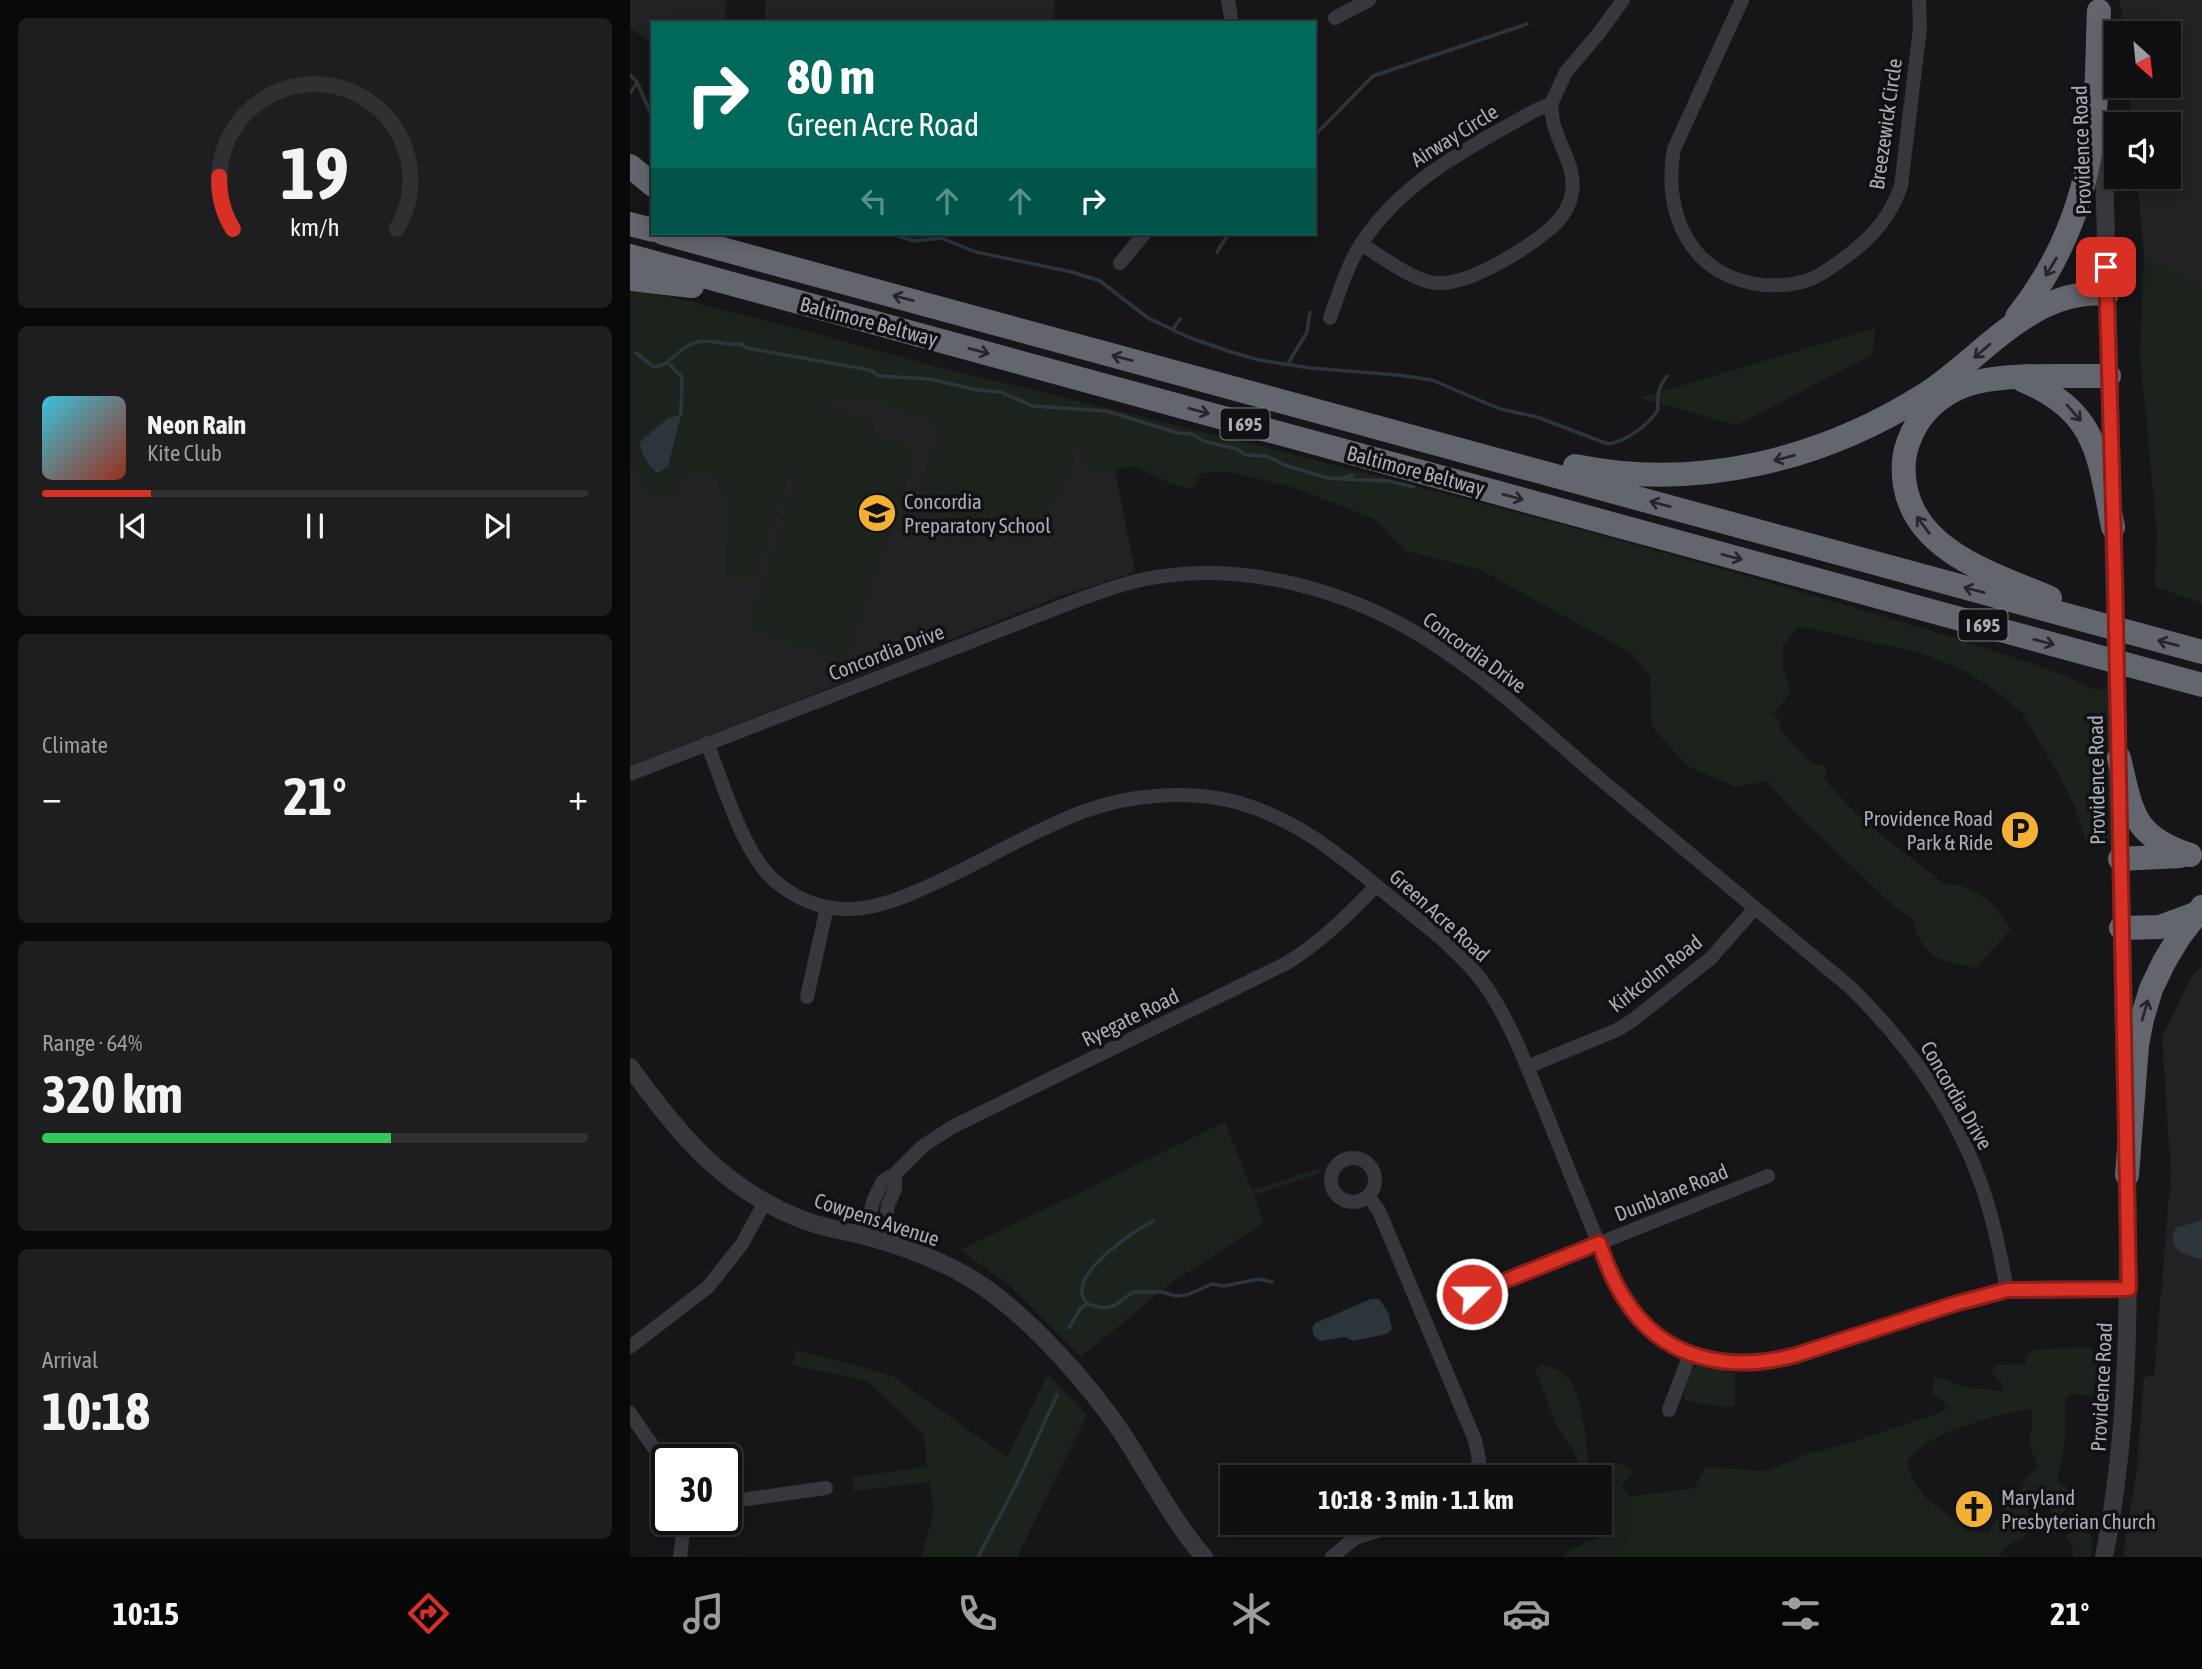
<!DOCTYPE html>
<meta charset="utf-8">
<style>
body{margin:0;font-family:"Asap Condensed",sans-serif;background:#1e1e20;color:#f1f3f6;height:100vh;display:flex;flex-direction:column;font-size:26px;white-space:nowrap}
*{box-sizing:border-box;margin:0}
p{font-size:23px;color:#9c9d9f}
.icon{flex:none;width:38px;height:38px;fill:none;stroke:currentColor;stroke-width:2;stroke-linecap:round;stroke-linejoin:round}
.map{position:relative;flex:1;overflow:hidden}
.sheet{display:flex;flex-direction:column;gap:18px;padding:18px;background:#09090a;width:630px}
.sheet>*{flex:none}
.hud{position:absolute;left:21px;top:21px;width:665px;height:214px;border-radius:0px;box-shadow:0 4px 18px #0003,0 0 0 2px #303032;background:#00695c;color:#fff;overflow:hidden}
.needle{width:46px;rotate:153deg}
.controls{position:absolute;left:1474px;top:21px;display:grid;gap:14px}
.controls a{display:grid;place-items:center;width:77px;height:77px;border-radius:0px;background:#101012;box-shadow:0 4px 18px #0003,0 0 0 2px #303032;font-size:35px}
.speed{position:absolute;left:21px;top:1444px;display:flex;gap:14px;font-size:35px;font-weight:700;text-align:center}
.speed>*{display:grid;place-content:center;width:91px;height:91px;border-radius:50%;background:#101012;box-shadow:0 4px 18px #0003,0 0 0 2px #303032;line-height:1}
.speed .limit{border:4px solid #111;border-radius:10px;background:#fff;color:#111}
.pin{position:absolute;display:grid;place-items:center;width:60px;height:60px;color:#fff;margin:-30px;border-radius:14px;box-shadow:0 4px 10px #0006}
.me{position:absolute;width:77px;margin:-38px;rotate:68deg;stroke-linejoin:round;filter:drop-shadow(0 0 5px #0008)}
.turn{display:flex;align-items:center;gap:24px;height:147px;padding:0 21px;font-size:32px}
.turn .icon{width:91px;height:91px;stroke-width:2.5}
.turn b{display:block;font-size:49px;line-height:60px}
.lanes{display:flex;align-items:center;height:66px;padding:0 21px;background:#0003;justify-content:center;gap:35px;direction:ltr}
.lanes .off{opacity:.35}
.big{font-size:52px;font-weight:700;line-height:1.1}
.sheet .widget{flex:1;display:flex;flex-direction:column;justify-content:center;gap:10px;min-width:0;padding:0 24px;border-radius:10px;background:#1e1e20}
.sheet .dial{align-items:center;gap:0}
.dial svg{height:182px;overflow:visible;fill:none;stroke:#303032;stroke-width:7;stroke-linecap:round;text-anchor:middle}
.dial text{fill:#f1f3f6;stroke:none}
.song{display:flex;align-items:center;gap:21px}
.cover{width:84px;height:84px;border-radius:10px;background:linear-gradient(135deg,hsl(190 70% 55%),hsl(10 70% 35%))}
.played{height:7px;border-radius:4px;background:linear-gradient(90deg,#d93025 20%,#303032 20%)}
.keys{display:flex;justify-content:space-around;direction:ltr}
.heat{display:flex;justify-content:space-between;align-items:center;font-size:38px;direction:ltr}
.charge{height:10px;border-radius:5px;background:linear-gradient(90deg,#34c759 64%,#303032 0)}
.trip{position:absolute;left:590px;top:1465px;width:392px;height:70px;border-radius:0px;background:#101012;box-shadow:0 4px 18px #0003,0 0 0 2px #303032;font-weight:700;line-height:70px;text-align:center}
.tab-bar{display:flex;height:112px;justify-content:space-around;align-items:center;background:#060607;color:#9c9d9f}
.tab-bar .icon{width:49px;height:49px}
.tab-bar .selected{color:#d93025}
.tab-bar b{font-size:32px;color:#f1f3f6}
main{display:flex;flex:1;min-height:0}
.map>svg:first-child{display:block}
.built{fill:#222225}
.green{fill:#1c231d;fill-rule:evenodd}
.water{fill:#2c353c}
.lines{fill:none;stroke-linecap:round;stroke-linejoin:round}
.stream{stroke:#2c353c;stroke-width:3.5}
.minor{stroke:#37383d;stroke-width:14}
.tertiary{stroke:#37383d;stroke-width:18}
.motorway{stroke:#63666e;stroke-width:24}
.oneway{stroke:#26262a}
.route-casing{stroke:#8d1f18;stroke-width:18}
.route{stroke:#d93025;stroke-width:12}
.labels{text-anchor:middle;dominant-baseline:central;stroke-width:7;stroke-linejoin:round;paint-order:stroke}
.shield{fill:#111113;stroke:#7b7e86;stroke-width:2}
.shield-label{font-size:19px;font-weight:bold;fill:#a8adb8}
.street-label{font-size:21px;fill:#a8adb8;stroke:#111113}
.poi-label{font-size:21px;fill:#a8adb8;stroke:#111113;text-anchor:start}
</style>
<main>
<section class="sheet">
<div class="widget dial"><svg viewBox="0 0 100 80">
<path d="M14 69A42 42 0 1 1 86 69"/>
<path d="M14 69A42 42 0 0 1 8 46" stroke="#d93025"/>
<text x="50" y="56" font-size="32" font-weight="700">19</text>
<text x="50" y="72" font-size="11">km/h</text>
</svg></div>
<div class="widget">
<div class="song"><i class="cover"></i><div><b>Neon Rain</b><p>Kite Club</p></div></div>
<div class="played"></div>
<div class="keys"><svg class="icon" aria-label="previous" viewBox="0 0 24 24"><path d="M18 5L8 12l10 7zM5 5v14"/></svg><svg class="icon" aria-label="pause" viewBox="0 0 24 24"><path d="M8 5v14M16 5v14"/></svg><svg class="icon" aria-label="next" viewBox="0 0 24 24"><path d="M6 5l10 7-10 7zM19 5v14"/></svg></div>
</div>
<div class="widget"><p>Climate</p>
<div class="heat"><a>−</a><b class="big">21°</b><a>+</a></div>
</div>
<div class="widget"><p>Range · 64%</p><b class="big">320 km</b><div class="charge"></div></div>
<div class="widget"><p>Arrival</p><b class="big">10:18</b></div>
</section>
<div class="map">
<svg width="1572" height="1557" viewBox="0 0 1572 1557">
<rect width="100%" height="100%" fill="#161618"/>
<g class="built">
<polygon points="0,0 97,0 95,23 23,23 23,44 0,28"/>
<polygon points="135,0 425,0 424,23 135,23"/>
<polygon points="1490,0 1572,0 1572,287 1514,256 1507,177 1538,177 1538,124 1502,124 1498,86 1538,86 1538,33 1493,33"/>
<polygon points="303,389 482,455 505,572 428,597 0,767 0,429 14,420"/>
<polygon points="1572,966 1572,1557 1493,1557 1507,1468 1514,1377 1524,1376 1541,1173 1532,1037 1561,977"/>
</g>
<g class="green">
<polygon points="1514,256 1572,287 1572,603 1525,587 1527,531 1510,356"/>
<path d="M 0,292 C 33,293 66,303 98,311 C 175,329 251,353 329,372 C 626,444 923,518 1215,605 C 1287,626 1358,648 1428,673 C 1444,679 1461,692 1478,689 L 1482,702 L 1481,845 L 1463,846 L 1456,841 L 1445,807 L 1429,775 L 1393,714 L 1374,697 L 1338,672 L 1291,653 L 1169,626 L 1153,646 L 1153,668 L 1161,691 L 1144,714 L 1150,721 L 1149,728 L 1181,763 L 1194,766 L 1196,771 L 1194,779 L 1229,817 L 1239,808 L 1256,822 L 1246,831 L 1313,883 L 1333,886 L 1359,900 L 1381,929 L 1346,968 C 1306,958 1295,961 1282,918 L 1266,908 L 1161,809 L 1137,781 L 1105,787 L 1058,766 L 1022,727 L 1020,676 L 1001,653 L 851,570 L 775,551 L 744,519 L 659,486 L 598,472 L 571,473 L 563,490 L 541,484 L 504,466 L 461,475 L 445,445 L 442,470 L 434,492 L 419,511 L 398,525 L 368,533 L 334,530 L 294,508 L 291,484 L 307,432 L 302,421 L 245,400 L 186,404 L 242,418 L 245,435 L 287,448 L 218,662 L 116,629 L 165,478 L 157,472 L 155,492 L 124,579 L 96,580 L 95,492 L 88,491 L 87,474 L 53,475 L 53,494 L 43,494 L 23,501 L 0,461 Z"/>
<polygon points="1245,328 1242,355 1107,425 1009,398"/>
<polygon points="595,1122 622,1190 690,1168 688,1174 624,1195 634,1223 541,1283 451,1357 379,1285 330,1250"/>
<path d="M 1459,1347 L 1478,1360 L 1477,1391 L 1470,1396 L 1441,1394 L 1435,1399 L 1435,1443 L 1427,1481 L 1446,1494 L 1444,1502 L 1427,1518 L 1421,1513 L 1417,1498 L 1402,1500 L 1398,1507 L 1395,1537 L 1381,1543 L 1370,1553 L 1371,1557 L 933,1557 C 942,1545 962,1542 975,1533 L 974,1518 L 982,1505 L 970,1495 L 970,1477 L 954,1477 L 944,1452 L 927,1427 L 905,1369 L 913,1365 C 920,1367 928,1370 934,1374 C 954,1389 956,1448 960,1472 L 976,1475 L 982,1471 L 985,1464 L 993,1465 L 1003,1473 L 992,1484 L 995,1492 L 1001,1496 L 1064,1488 L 1076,1467 L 1138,1471 L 1174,1455 L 1213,1445 L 1309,1413 L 1316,1409 L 1314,1402 L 1302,1393 L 1304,1378 L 1312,1378 L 1334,1387 L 1373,1391 L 1372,1383 L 1361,1372 L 1365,1365 L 1396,1364 L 1396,1356 L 1402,1350 ZM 1400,1409 C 1406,1420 1400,1427 1400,1439 C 1400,1449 1405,1459 1409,1468 L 1397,1476 L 1391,1489 L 1376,1506 L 1359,1532 L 1336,1531 C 1323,1515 1301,1507 1290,1490 C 1284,1482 1281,1472 1277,1464 C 1288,1434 1371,1414 1400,1409 Z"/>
<polygon points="167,1350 261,1375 377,1457 418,1374 457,1415 387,1557 292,1557 304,1511 299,1482 224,1491 222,1477 297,1467 294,1435 237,1381 162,1365"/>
<polygon points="1066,1366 1105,1373 1105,1407 1084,1406 1054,1400 1057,1375"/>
<polygon points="1451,1530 1459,1532 1462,1539 1461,1557 1443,1557 1443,1548 1435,1535"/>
</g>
<g class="water">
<path d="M 51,415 L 38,466 L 28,473 C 19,467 10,454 10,442 L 38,418 Z"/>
<path d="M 1572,1220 L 1572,1259 C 1555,1256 1534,1248 1546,1228 Z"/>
<polygon points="741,1299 749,1299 758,1312 762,1329 757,1334 723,1341 715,1337 690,1341 684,1336 682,1328 685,1323"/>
</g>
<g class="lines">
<g class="stream">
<polyline points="0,75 7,82 23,119"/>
<polyline points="0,93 7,83"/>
<polyline points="684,136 743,76 897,24"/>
<path d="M 257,233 L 285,241 L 311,238 L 346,252 L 442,272 L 470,281 L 518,318 L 558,337 L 598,351 L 629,360 L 680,368 L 768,375 L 802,380 L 870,409 L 907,417 L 978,444 C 997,441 1017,426 1028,410 C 1027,396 1028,388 1037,376"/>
<polyline points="587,252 599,233"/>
<polyline points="543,329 550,319"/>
<path d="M 6,353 L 24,367 C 40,366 50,346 67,342 C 81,339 96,346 111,344 L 117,348 L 240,370 L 249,376 L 300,379 L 347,390 L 371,392 L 402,406 L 476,411 L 548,433 L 562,434 L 573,441 L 607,449 L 616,455 L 636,456 L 657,466 L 698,478 L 709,479 L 723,475"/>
<polyline points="37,362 52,377 51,415"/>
<polyline points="658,364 677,332 680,312"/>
<polyline points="714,479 758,481 784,487"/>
<path d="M 457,1304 C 456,1302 452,1296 452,1294 C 448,1268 503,1232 523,1221"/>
<polyline points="439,1328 450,1309 457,1304 473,1308 484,1306 503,1292 532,1292 546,1296 557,1295 582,1284 594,1286 629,1279 642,1282"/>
<polyline points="348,1557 387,1483 427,1395"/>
</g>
<g class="minor">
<polyline points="598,0 602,23"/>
<path d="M 1112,0 L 1044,149 C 1032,214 1061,278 1134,285 C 1149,286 1166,285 1181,279 C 1196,273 1208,262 1221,253 C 1245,234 1261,215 1271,186 L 1290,28 L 1289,0"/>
<polyline points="705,18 739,0"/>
<path d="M 731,244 C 751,256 784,282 807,283 C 840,285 896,249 921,228 C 931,219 940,206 942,192 C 946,169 930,147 924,125 C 922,119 922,111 921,104"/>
<polyline points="490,263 515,233"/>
<path d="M 700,318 C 709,293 717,266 731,244 C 774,179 840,147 906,110 L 921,104 L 936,72 L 969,33 L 993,0"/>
<path d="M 77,743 C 93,783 113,854 145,881 C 207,934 268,901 330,871 C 370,851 410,828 452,812 C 501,794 560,789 610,803 C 666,820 703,850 747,886 C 782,916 824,944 852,981 C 880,1019 896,1065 914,1108 C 937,1166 960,1223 984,1281 C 1018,1340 1072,1375 1143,1361 C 1167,1356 1190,1347 1214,1340 C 1261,1324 1308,1307 1356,1295 C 1402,1283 1452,1289 1499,1289"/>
<path d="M 0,774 L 453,598 C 479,589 506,579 534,576 C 622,564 718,591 793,637 C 859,678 916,733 975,783 C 1057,851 1138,919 1220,987 C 1276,1042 1323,1106 1350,1181 C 1363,1216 1370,1253 1377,1290"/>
<polyline points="177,997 197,907"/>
<polyline points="897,1067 987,1030 1003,1020 1081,958 1125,908"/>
<circle cx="723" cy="1180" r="22"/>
<polyline points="738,1196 749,1211 845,1440 849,1459 846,1477"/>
<path d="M 233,1236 L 244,1199 L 253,1181 L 265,1174 L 293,1146 L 322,1127 L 657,963 C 692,941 718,915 746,886"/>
<polyline points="253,1241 258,1205 265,1189 265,1174"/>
<polyline points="842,1294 1138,1176"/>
<polyline points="0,1347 78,1287 112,1244 135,1202"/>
<polyline points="1039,1410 1060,1354"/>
<polyline points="0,1413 37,1467"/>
<polyline points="96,1502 196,1488"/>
<polyline points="50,1557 55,1519"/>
<polyline points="702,1557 725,1538 775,1522"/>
</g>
<g class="tertiary">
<polyline points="1473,122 1482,483"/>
<polyline points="1483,518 1495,1074"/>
<path d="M 0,1067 C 49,1135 95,1191 176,1221 C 198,1229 221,1232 243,1238 C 281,1249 321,1264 354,1287 C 404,1322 458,1383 492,1433 C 519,1474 542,1520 574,1557"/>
<path d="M 1474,1557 C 1500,1427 1499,1297 1497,1165"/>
</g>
<g class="motorway">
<polyline points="0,166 23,185"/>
<polyline points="0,224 23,230"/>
<polyline points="33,233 1572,652"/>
<polyline points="0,256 1572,685"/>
<polyline points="0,279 62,286"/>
<path d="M 1387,317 C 1428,265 1453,206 1462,140 C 1468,98 1467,53 1469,11"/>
<path d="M 1394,381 C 1468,411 1469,458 1483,527"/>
<path d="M 945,466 C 1067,491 1192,460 1296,394 C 1353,357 1402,287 1477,294"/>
<path d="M 1420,598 C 1367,575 1286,553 1275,485 C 1273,472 1273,456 1278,443 C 1287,416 1308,395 1336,385 C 1373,372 1439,377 1479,376"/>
<path d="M 1489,758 C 1502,812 1502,836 1560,855"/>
<polyline points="1490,859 1550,856"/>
<polyline points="1491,928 1530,927 1565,914"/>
<polyline points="1497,1175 1507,1045 1512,1019 1521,989 1534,962 1549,937 1572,907"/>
</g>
</g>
<defs><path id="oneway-shaft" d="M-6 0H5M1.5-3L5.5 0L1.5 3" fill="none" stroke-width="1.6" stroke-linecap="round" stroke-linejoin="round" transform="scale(1.75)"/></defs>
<g class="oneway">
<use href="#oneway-shaft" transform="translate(1421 267) rotate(121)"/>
<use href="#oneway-shaft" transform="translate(273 298) rotate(-165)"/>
<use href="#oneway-shaft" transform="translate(349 351) rotate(15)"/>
<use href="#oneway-shaft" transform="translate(1352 351) rotate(139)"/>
<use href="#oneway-shaft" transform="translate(492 358) rotate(-165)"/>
<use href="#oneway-shaft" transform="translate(569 411) rotate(15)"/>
<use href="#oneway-shaft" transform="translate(1444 413) rotate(49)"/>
<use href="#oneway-shaft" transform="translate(1154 458) rotate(165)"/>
<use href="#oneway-shaft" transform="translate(883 497) rotate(15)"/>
<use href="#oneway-shaft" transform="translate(1030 504) rotate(-165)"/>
<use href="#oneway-shaft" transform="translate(1293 525) rotate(-127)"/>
<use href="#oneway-shaft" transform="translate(1102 557) rotate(15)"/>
<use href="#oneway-shaft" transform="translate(1344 590) rotate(-165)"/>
<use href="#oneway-shaft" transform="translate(1414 642) rotate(15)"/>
<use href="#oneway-shaft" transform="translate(1538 643) rotate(-165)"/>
<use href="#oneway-shaft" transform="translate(1515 1010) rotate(-74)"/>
</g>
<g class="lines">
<g class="route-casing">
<path id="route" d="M 842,1294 L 969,1243 C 976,1262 983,1281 994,1298 C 1032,1360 1099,1373 1166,1355 L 1324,1304 L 1377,1290 L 1499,1289 L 1485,576 L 1476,267"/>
</g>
<use href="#route" class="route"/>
</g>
<defs>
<g id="school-disc" transform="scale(2.0125)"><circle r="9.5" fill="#f2b134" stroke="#111113"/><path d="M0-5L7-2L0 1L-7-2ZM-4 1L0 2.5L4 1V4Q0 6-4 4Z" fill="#111"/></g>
<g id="parking-disc" transform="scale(2.0125)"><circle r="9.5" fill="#f2b134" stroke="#111113"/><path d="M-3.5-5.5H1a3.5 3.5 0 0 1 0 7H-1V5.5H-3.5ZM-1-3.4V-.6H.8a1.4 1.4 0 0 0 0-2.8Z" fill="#111"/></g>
<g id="church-disc" transform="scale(2.0125)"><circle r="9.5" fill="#f2b134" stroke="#111113"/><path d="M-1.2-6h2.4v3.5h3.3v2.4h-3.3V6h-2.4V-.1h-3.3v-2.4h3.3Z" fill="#111"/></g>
</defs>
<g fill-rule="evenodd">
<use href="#school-disc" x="247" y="513"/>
<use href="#parking-disc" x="1390" y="830"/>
<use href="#church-disc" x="1344" y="1509"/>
</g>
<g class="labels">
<g class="shield">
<rect x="590.5" y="408.5" width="49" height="31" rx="5"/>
<rect x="1328.5" y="609.5" width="49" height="31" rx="5"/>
</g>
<g class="shield-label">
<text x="615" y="424">I 695</text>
<text x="1353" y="625">I 695</text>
</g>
<g class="street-label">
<text transform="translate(1255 124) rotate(-82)">Breezewick Circle</text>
<text transform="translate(824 135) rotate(-32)">Airway Circle</text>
<text transform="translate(1451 150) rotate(-92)">Providence Road</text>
<text transform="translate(239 321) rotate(15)">Baltimore Beltway</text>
<text transform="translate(786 470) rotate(15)">Baltimore Beltway</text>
<text transform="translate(256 652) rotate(-21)">Concordia Drive</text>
<text transform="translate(845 652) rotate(36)">Concordia Drive</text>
<text transform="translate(1466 780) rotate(-91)">Providence Road</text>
<text transform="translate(810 915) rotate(42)">Green Acre Road</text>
<text transform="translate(1025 973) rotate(-38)">Kirkcolm Road</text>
<text transform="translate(500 1017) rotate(-26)">Ryegate Road</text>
<text transform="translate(1327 1095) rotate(60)">Concordia Drive</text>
<text transform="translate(1041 1192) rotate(-22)">Dunblane Road</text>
<text transform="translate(247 1219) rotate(18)">Cowpens Avenue</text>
<text transform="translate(1471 1387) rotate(-87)">Providence Road</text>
</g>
<g class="poi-label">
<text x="274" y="501">Concordia<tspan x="274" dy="24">Preparatory School</tspan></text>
<text x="1363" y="818" text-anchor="end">Providence Road<tspan x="1363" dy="24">Park &amp; Ride</tspan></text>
<text x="1371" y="1497">Maryland<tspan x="1371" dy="24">Presbyterian Church</tspan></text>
</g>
</g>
</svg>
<div class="controls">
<a><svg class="needle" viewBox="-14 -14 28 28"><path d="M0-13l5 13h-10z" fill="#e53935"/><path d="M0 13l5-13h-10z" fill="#9c9d9f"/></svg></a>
<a><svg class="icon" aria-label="sound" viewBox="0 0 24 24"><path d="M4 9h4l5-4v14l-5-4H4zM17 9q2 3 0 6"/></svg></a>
</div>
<div class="speed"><div class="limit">30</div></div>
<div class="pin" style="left:1476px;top:267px;background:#d93025"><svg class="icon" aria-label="arrive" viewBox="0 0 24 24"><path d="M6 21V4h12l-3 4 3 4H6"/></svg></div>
<svg class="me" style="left:842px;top:1294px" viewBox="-20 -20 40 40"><circle r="17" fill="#d93025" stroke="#fff" stroke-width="3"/><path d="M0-11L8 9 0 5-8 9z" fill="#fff"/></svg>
<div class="trip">10:18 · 3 min · 1.1 km</div>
<div class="hud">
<div class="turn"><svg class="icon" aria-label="right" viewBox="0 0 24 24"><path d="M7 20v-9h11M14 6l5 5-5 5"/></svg><div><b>80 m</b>Green Acre Road</div></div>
<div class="lanes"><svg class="icon off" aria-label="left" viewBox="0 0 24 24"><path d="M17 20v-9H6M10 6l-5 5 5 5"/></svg><svg class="icon off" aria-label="ahead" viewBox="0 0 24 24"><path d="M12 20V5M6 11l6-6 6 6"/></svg><svg class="icon off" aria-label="ahead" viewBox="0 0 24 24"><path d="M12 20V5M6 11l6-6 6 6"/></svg><svg class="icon" aria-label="right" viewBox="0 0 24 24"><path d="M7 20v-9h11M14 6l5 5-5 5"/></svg></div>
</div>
</div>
</main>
<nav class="tab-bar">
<b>10:15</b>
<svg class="icon selected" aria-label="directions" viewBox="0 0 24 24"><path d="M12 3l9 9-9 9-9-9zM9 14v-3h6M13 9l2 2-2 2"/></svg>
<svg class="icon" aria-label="music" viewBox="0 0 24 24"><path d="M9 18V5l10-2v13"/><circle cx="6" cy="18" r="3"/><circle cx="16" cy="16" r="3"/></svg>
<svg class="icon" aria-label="phone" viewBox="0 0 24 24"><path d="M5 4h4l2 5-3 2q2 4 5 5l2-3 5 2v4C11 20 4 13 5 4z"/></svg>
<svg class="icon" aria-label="climate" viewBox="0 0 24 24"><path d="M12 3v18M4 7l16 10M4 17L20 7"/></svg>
<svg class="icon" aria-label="car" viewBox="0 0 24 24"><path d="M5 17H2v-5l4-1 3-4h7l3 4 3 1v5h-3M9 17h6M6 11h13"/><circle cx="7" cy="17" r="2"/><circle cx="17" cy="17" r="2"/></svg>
<svg class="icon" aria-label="filters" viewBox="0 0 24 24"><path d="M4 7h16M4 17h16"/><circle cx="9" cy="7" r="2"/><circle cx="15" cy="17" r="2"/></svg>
<b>21°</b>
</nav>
